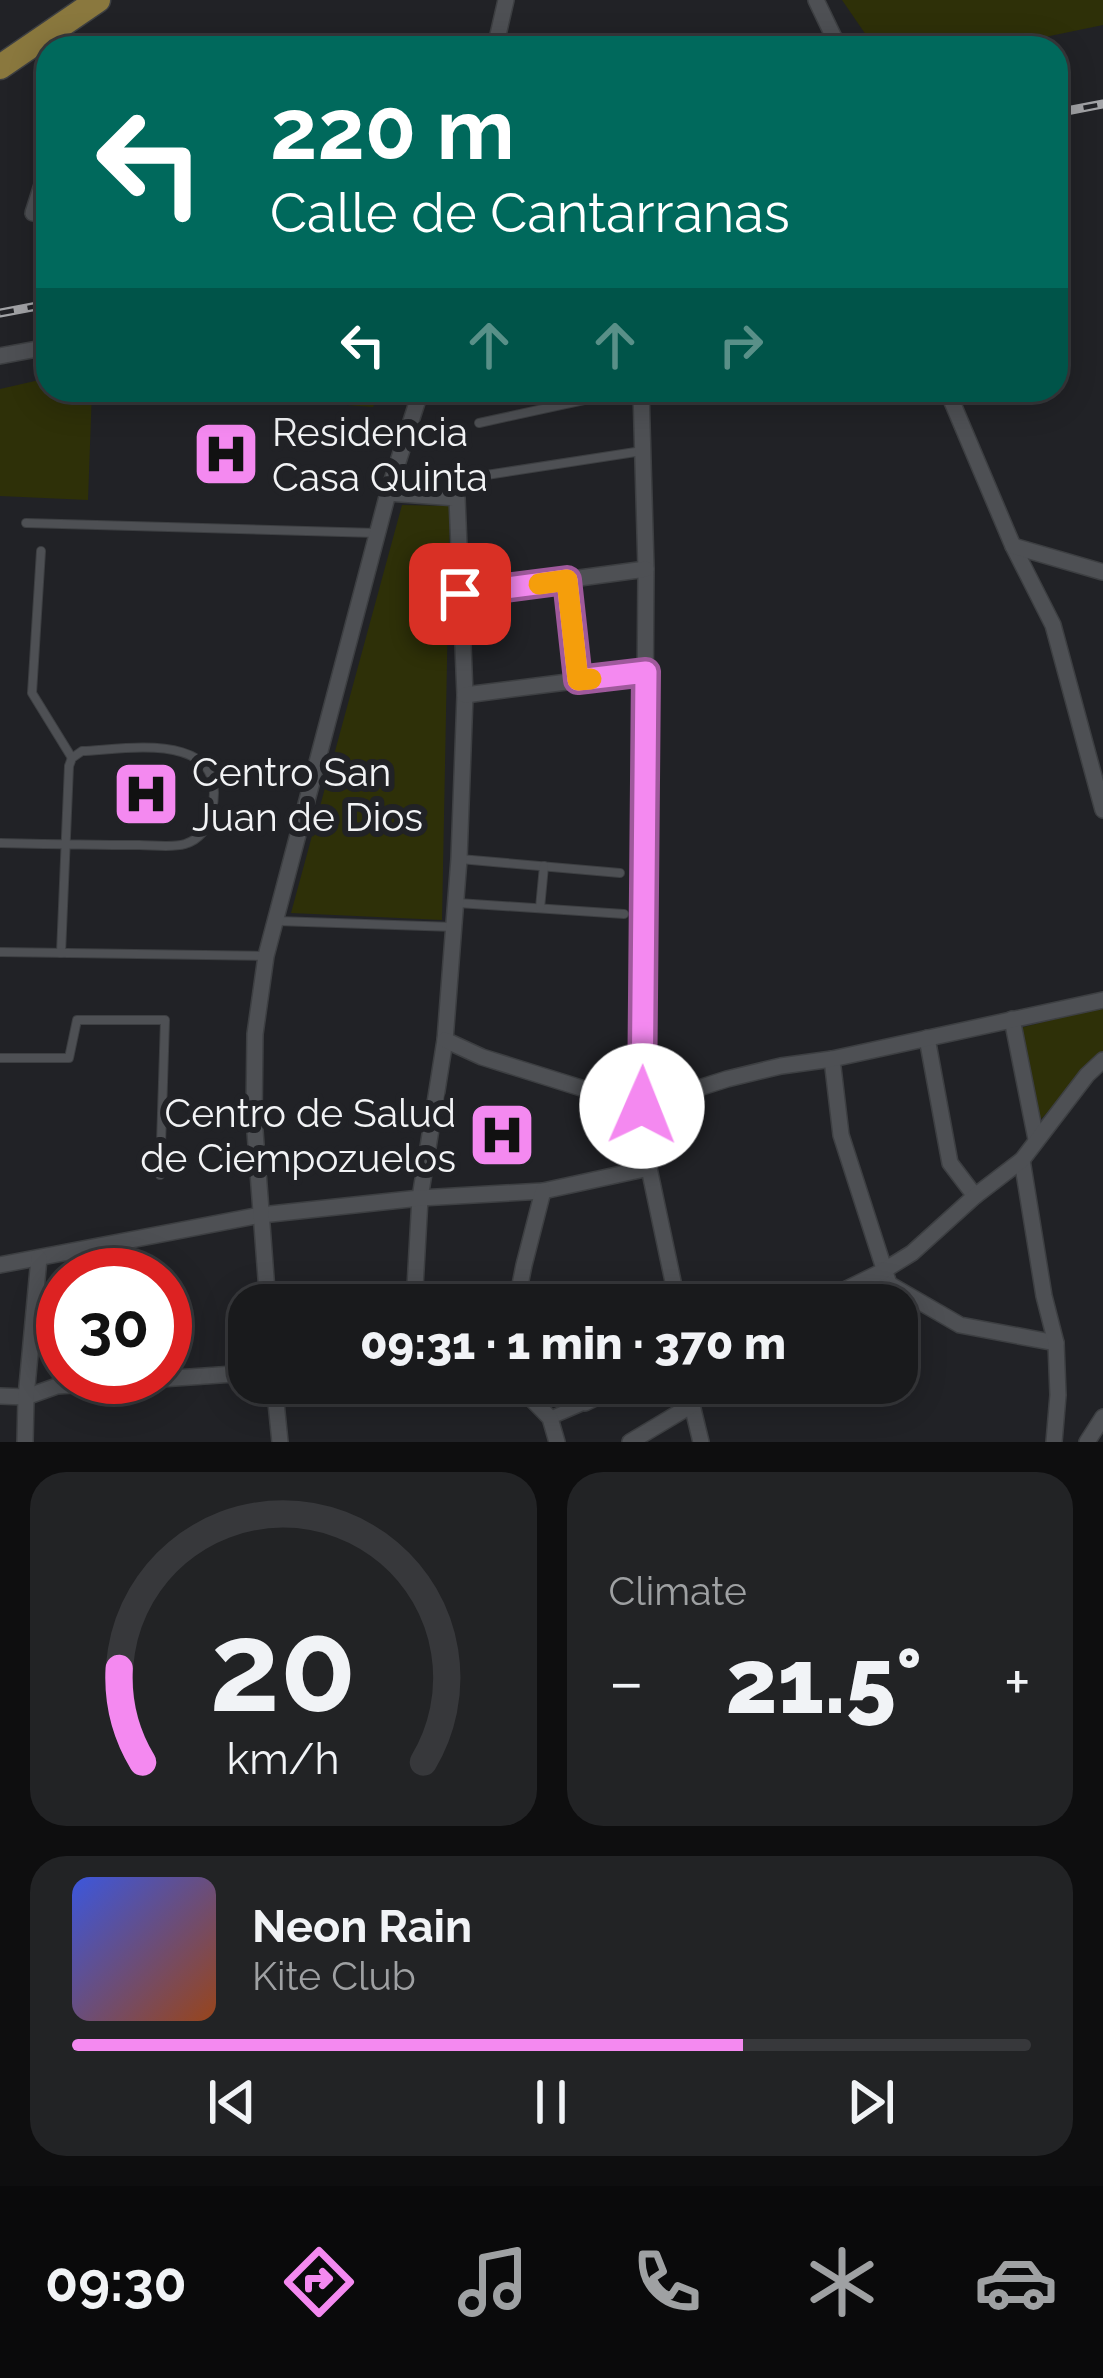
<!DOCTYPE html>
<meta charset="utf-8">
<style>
body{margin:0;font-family:Raleway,sans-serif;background:#222325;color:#f1f3f6;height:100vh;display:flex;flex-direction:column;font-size:45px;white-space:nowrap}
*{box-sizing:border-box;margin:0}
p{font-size:39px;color:#9fa1a3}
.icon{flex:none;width:66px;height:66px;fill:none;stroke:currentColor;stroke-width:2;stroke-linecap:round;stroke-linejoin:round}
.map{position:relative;height:1442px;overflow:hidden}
.drawer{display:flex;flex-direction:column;gap:30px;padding:30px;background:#0e0e0f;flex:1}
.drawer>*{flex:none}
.guide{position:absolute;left:36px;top:36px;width:1032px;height:366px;border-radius:36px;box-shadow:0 6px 30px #0003,0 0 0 3px #37383b;background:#00695c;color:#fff;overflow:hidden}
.speed{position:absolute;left:36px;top:1248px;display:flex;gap:24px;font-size:60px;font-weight:700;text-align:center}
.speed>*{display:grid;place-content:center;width:156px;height:156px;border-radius:50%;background:#191a1c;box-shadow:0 6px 30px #0003,0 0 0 3px #37383b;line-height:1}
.speed .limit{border:18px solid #d22;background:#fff;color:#111}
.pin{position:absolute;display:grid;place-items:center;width:102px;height:102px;color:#fff;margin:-51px;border-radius:24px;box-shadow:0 6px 18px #0006}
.me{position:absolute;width:132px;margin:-66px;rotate:1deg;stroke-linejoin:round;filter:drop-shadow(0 0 9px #0008)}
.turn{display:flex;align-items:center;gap:42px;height:252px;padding:0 36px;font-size:54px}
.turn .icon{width:156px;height:156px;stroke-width:2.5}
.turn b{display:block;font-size:84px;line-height:102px}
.lanes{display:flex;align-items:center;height:114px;padding:0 36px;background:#0003;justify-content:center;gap:60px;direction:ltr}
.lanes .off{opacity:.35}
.big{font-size:90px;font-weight:800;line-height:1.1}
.drawer .tile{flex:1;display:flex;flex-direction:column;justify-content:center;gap:18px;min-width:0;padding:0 42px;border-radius:36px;background:#222325}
.drawer .dial{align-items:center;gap:0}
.dial svg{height:312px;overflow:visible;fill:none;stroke:#37383b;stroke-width:7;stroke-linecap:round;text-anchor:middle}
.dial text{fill:#f1f3f6;stroke:none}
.song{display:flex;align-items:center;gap:36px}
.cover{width:144px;height:144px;border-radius:18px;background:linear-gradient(135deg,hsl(230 70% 55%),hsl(20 70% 35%))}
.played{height:12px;border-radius:6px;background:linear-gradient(90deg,#f489f0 70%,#37383b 70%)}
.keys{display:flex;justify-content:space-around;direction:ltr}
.heat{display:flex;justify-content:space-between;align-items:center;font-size:66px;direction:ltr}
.drawer .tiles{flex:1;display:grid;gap:30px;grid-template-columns:1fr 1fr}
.tile:last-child{grid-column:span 2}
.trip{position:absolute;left:228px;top:1284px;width:690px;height:120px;border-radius:36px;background:#191a1c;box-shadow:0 6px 30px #0003,0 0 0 3px #37383b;font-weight:800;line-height:120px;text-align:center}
.dock{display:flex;height:192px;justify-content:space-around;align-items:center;background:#0a0a0b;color:#9fa1a3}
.dock .icon{width:84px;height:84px}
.dock .current{color:#f489f0}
.dock b{font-size:54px;color:#f1f3f6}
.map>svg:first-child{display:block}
.green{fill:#2e3008}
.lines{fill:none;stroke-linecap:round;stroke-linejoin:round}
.service-casing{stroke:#3d3f42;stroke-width:10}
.pedestrian-casing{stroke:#3d3f42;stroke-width:15}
.minor-casing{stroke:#3d3f42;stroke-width:18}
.primary-casing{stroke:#3d3f42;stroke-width:27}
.service{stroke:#4e5054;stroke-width:8}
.pedestrian{stroke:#4e5054;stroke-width:12}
.minor{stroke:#4e5054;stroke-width:15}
.primary{stroke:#8a783e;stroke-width:24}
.rail-casing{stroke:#a2a3a6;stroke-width:9}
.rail{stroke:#212226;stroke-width:4.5;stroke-dasharray:14;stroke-linecap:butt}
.route-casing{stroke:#9f599c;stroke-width:30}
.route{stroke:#f489f0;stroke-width:21}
.slow{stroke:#f59e0b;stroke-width:21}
.labels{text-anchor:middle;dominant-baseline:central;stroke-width:12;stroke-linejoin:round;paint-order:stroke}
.poi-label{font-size:39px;fill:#f2f3f5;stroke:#212226;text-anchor:start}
</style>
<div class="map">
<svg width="1103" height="1442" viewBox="0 0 1103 1442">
<rect width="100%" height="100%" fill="#212226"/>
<g class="green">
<polygon points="842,0 1103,0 1103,25 992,48 875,48"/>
<polygon points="48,378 48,390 92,390 88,500 0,496 0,389"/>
<polygon points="153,390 381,390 373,407"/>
<polygon points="402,505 450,506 442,920 291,913"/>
<polygon points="1103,1007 1103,1056 1038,1122 1020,1028"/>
</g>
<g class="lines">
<g class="service-casing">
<g id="service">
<polyline points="479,423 630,390"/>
<polyline points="480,476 642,451"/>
<polyline points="26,523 376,533"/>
<polyline points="41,551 32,693 72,758"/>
<path d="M 0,843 C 46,844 92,845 139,845 C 153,845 172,848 185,844 C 201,839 209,826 212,810 C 229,730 130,749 82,751 L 72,758 L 69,766 L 61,953"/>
<polyline points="460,859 620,873"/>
<polyline points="458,903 624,914"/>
<polyline points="540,908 544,866"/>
<polyline points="277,921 454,927"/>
<polyline points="0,952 266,956"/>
<polyline points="0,1058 69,1058 77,1020 165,1020 160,1175"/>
</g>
</g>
<g class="pedestrian-casing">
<g id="pedestrian">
<polyline points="594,1092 642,1106"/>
<polyline points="550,1418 585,1403"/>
</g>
</g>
<g class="minor-casing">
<g id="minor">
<polyline points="816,0 839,48"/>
<polyline points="495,48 506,0"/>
<polyline points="33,213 48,166"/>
<polyline points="0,356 48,347"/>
<polyline points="641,390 646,569 642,1106 649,1168 678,1305"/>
<polyline points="947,390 1013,546 1053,625 1103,810"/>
<polyline points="388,493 457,498 465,695 459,859 445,1040 420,1198 414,1305"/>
<polyline points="1013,546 1103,572"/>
<polyline points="567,580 578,680"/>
<polyline points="461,594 646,569"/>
<polyline points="465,695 646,672"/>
<polyline points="1012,1019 1036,1139"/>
<polyline points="927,1038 950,1163 975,1196"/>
<polyline points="445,1040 482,1057 594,1092"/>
<polyline points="832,1059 841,1135 889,1284 960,1325 1056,1343"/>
<polyline points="642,1106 727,1079 781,1066 832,1059 1103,1000"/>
<polyline points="1022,1160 1044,1296 1056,1343 1058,1395 1054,1442"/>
<polyline points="0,1265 261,1215 420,1198 543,1191 649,1168"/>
<polyline points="268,1305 254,1118 255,1034 266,956 388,493 421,390"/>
<polyline points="516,1305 524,1265 543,1191"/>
<polyline points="814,1305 883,1271 912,1253 975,1196 1022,1160 1087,1075 1103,1060"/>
<polyline points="274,1383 280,1442"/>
<polyline points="516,1383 550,1418 557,1442"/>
<polyline points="692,1383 692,1405 701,1442"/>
<polyline points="0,1396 26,1397 57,1386 249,1373"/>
<polyline points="585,1403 626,1383"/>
<polyline points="25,1442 26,1397 39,1258"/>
<polyline points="630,1442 692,1405"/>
<polyline points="1087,1442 1103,1417"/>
</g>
</g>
<g class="primary-casing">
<polyline id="primary" points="0,67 98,0"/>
</g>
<use href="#service" class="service"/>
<use href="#pedestrian" class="pedestrian"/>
<use href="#minor" class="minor"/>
<use href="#primary" class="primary"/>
<g class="rail-casing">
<g id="rail">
<polyline points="1056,113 1103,104"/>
<polyline points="0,313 48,304"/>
</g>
</g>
<use href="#rail" class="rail"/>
</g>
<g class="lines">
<g class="route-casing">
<polyline id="route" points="460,594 567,580 578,680 646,672 642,1106"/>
</g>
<use href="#route" class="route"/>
<polyline class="slow" points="539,584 567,580 578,680 591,679"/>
</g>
<defs>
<g id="hospital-square" transform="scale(3.45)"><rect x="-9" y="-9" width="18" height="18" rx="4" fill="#f489f0" stroke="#212226"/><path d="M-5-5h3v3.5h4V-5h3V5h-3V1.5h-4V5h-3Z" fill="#111"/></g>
</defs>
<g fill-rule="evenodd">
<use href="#hospital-square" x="226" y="454"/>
<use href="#hospital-square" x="146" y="794"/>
<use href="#hospital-square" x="502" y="1135"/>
</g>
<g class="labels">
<g class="poi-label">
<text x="272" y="432">Residencia<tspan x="272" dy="45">Casa Quinta</tspan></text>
<text x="192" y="772">Centro San<tspan x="192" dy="45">Juan de Dios</tspan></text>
<text x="456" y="1113" text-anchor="end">Centro de Salud<tspan x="456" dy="45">de Ciempozuelos</tspan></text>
</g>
</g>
</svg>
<div class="speed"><div class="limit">30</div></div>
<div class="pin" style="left:460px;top:594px;background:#d93025"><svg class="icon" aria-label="arrive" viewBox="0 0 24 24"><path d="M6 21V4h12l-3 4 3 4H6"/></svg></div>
<svg class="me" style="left:642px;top:1106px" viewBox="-20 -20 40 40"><circle r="19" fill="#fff"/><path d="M0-13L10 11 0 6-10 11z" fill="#f489f0"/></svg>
<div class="trip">09:31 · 1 min · 370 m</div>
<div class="guide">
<div class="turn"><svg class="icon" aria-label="left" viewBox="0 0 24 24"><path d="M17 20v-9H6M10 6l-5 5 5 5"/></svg><div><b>220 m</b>Calle de Cantarranas</div></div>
<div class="lanes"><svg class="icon" aria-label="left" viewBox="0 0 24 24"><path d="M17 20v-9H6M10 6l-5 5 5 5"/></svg><svg class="icon off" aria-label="ahead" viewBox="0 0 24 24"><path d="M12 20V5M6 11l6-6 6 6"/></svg><svg class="icon off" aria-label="ahead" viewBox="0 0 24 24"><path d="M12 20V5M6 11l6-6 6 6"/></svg><svg class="icon off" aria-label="right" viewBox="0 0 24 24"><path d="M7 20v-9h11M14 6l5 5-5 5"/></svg></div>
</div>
</div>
<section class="drawer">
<div class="tiles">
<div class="tile dial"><svg viewBox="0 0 100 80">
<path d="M14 69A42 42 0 1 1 86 69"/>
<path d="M14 69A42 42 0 0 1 8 45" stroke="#f489f0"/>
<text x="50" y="56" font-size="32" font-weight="700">20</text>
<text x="50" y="72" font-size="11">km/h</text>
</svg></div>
<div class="tile"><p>Climate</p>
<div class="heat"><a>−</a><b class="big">21.5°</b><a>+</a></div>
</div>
<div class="tile">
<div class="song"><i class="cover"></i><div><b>Neon Rain</b><p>Kite Club</p></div></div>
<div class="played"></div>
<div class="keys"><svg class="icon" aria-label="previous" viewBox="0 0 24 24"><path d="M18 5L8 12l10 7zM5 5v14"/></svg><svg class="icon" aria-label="pause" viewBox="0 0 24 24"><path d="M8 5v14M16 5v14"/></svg><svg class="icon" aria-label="next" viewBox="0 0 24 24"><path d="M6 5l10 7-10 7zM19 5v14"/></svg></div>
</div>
</div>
</section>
<nav class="dock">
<b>09:30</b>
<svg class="icon current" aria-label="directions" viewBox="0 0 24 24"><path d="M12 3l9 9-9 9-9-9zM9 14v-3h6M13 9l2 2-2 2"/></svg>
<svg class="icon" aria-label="music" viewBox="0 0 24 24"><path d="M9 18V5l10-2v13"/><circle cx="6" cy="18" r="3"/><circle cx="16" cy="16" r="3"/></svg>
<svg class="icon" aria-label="phone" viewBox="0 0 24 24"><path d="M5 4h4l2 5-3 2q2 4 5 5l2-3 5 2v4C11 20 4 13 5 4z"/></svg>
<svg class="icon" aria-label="climate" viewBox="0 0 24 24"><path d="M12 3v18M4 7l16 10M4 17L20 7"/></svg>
<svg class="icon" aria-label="car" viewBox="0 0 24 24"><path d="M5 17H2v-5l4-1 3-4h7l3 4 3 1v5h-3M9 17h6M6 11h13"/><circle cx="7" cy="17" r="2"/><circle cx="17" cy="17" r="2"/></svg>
</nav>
